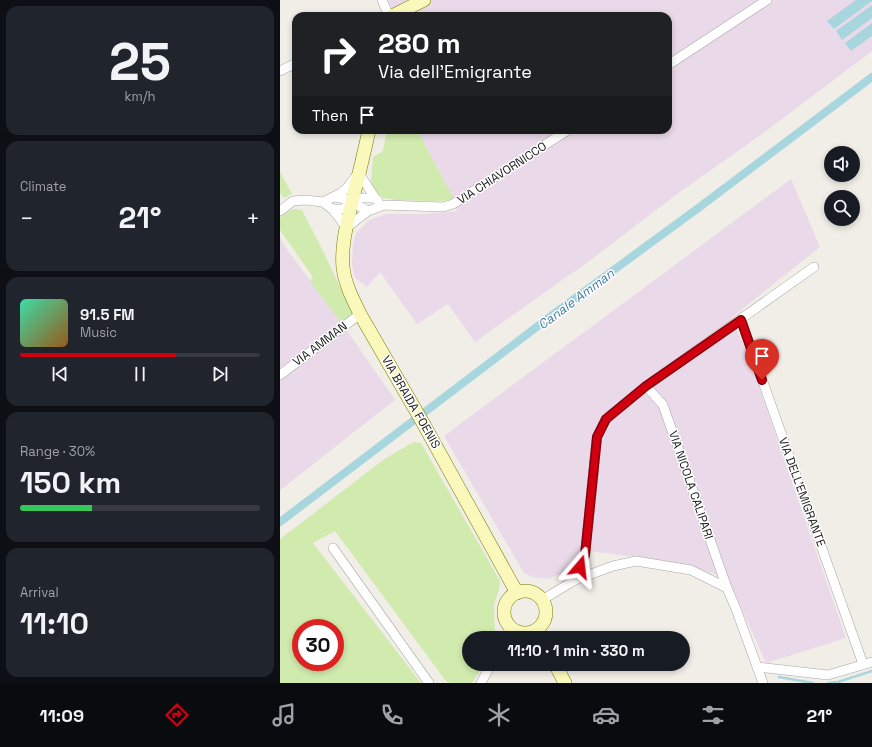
<!DOCTYPE html>
<meta charset="utf-8">
<style>
body{margin:0;font-family:"Space Grotesk",sans-serif;background:#20242c;color:#f1f3f6;height:100vh;display:flex;flex-direction:column;font-size:15px;white-space:nowrap}
*{box-sizing:border-box;margin:0}
p{font-size:13px;color:#9ea1a6}
.icon{flex:none;width:22px;height:22px;fill:none;stroke:currentColor;stroke-width:2;stroke-linecap:round;stroke-linejoin:round}
.map{position:relative;flex:1;overflow:hidden}
.panel{display:flex;flex-direction:column;gap:6px;padding:6px;background:#0d0f14;width:280px}
.panel>*{flex:none}
.top-card{position:absolute;left:12px;top:12px;width:380px;height:122px;border-radius:12px;box-shadow:0 2px 6px #0003;background:#202124;color:#fff;overflow:hidden}
.tools{position:absolute;left:544px;top:146px;display:grid;gap:8px}
.tools a{display:grid;place-items:center;width:36px;height:36px;border-radius:50%;background:#171b24;box-shadow:0 2px 6px #0003;font-size:20px}
.speed{position:absolute;left:12px;top:619px;display:flex;gap:8px;font-size:20px;font-weight:700;text-align:center}
.speed>*{display:grid;place-content:center;width:52px;height:52px;border-radius:50%;background:#171b24;box-shadow:0 2px 6px #0003;line-height:1}
.speed .limit{border:6px solid #d22;background:#fff;color:#111}
.pin{position:absolute;display:grid;place-items:center;width:34px;height:34px;color:#fff;margin:-41px -17px;border-radius:50% 50% 50% 0;rotate:-45deg;box-shadow:0 0 4px #0007}
.pin .icon{rotate:45deg}
.me{position:absolute;width:44px;margin:-22px;rotate:17deg;stroke-linejoin:round;filter:drop-shadow(0 0 3px #0008)}
.turn{display:flex;align-items:center;gap:14px;height:84px;padding:0 20px;font-size:18px}
.turn .icon{width:52px;height:52px;stroke-width:2.5}
.turn b{display:block;font-size:28px;line-height:34px}
.then{display:flex;align-items:center;height:38px;padding:0 20px;background:#0003;gap:8px;font-size:15px}
.big{font-size:30px;font-weight:800;line-height:1.1}
.panel .card{flex:1;display:flex;flex-direction:column;justify-content:center;gap:6px;min-width:0;padding:0 14px;border-radius:12px;background:#20242c}
.panel .dial{align-items:center;gap:0}
.dial b{font-size:52px;line-height:1}
.song{display:flex;align-items:center;gap:12px}
.cover{width:48px;height:48px;border-radius:6px;background:linear-gradient(135deg,hsl(160 70% 55%),hsl(30 70% 35%))}
.played{height:4px;border-radius:2px;background:linear-gradient(90deg,#d10011 65%,#363941 65%)}
.keys{display:flex;justify-content:space-around;direction:ltr}
.heat{display:flex;justify-content:space-between;align-items:center;font-size:22px;direction:ltr}
.charge{height:6px;border-radius:3px;background:linear-gradient(90deg,#34c759 30%,#363941 0)}
.trip{position:absolute;left:182px;top:631px;width:228px;height:40px;border-radius:20px;background:#171b24;box-shadow:0 2px 6px #0003;font-weight:800;line-height:40px;text-align:center}
.dock{display:flex;height:64px;justify-content:space-around;align-items:center;background:#090b0e;color:#9ea1a6}
.dock .icon{width:28px;height:28px}
.dock .active{color:#d10011}
.dock b{font-size:18px;color:#f1f3f6}
main{display:flex;flex:1;min-height:0}
.map>svg:first-child{display:block}
.industrial{fill:#ead9e8}
.grass{fill:#d0ebad;fill-rule:evenodd}
.water{fill:#a7d6df}
.lines{fill:none;stroke-linecap:round;stroke-linejoin:round}
.stream{stroke:#a7d6df;stroke-width:2.5}
.canal{stroke:#a7d6df;stroke-width:8}
.street-casing{stroke:#a7a7a7;stroke-width:10}
.secondary-casing{stroke:#777b04;stroke-width:14}
.street{stroke:#fff;stroke-width:9}
.secondary{stroke:#faf8bb;stroke-width:13}
.route-casing{stroke:#88000b;stroke-width:10}
.route{stroke:#d10011;stroke-width:7}
.labels{text-anchor:middle;dominant-baseline:central;stroke-width:3;stroke-linejoin:round;paint-order:stroke}
.street-label{font-size:12px;fill:#202020;stroke:#fff}
.water-label{font-size:13px;font-style:italic;fill:#457ba2;stroke:#fff}
</style>
<main>
<section class="panel">
<div class="card dial"><b>25</b><p>km/h</p></div>
<div class="card"><p>Climate</p>
<div class="heat"><a>−</a><b class="big">21°</b><a>+</a></div>
</div>
<div class="card">
<div class="song"><i class="cover"></i><div><b>91.5 FM</b><p>Music</p></div></div>
<div class="played"></div>
<div class="keys"><svg class="icon" aria-label="previous" viewBox="0 0 24 24"><path d="M18 5L8 12l10 7zM5 5v14"/></svg><svg class="icon" aria-label="pause" viewBox="0 0 24 24"><path d="M8 5v14M16 5v14"/></svg><svg class="icon" aria-label="next" viewBox="0 0 24 24"><path d="M6 5l10 7-10 7zM19 5v14"/></svg></div>
</div>
<div class="card"><p>Range · 30%</p><b class="big">150 km</b><div class="charge"></div></div>
<div class="card"><p>Arrival</p><b class="big">11:10</b></div>
</section>
<div class="map">
<svg width="592" height="683" viewBox="0 0 592 683">
<rect width="100%" height="100%" fill="#f1ede7"/>
<g class="industrial">
<polygon points="108,0 592,0 592,51 486,131 397,194 296,271 292,273 195,342 168,304 137,324 100,272 87,287 75,278 72,265 73,245 76,233 89,220 107,214 147,214 177,211 174,199 137,130 388,130 388,16 115,16"/>
<polygon points="511,179 540,247 451,318 466,350 566,638 486,663 448,578 410,567 348,556 303,550 291,559 282,573 268,579 253,577 244,573 164,436"/>
<polygon points="0,236 3,244 63,325 115,400 0,490"/>
</g>
<g class="grass">
<polygon points="107,130 137,130 174,199 161,201 151,201 117,200 104,198 97,193 93,187 91,181 93,157 103,151"/>
<polygon points="0,172 12,194 4,198 0,193"/>
<polygon points="14,209 22,210 44,253 73,315 63,325 30,281 33,277 0,230 0,217 3,214"/>
<path d="M 134,442 L 141,443 L 220,581 L 219,590 L 214,604 L 215,635 L 214,638 L 189,638 L 189,664 L 204,664 L 192,683 L 170,683 L 166,681 L 55,531 L 33,543 L 141,683 L 0,683 L 0,539 L 106,458 ZM 21,628 L 55,628 L 55,662 L 21,662 Z"/>
</g>
<g class="water">
<polygon points="576,0 592,0 592,1 554,29 547,21"/>
<polygon points="592,5 592,18 562,40 556,31"/>
<polygon points="592,23 592,36 571,51 565,43"/>
</g>
<g class="lines">
<g class="stream">
<polyline points="499,677 533,683"/>
<polyline points="548,683 558,682 592,671"/>
</g>
<polyline class="canal" points="0,522 275,313 421,206 592,77"/>
<g class="street-casing">
<g id="street">
<polyline points="102,0 109,16"/>
<polyline points="388,65 487,0"/>
<polyline points="0,71 16,63"/>
<polyline points="54,197 66,199 72,201 79,206 88,211"/>
<polyline points="43,202 61,193 67,188 79,172 82,178 95,198"/>
<polyline points="52,209 63,209 72,201 82,198 95,198 98,201"/>
<polyline points="0,211 13,201 26,200 43,202 52,209 58,216 66,228 88,211 104,205 163,207 173,204 288,130"/>
<polyline points="461,320 583,664"/>
<polyline points="0,375 80,314"/>
<polyline points="366,386 383,405 447,588"/>
<polyline points="53,548 149,683"/>
<polyline points="295,580 305,555 317,437 326,419 366,386 534,267"/>
<polyline points="262,600 295,580 333,566 356,561 411,570 447,588 456,609 483,683"/>
<polyline points="225,638 231,628"/>
<polyline points="477,667 548,675 592,662"/>
<polyline points="201,683 211,664"/>
</g>
</g>
<g class="secondary-casing">
<g id="secondary">
<polyline points="112,16 144,0"/>
<path d="M 89,130 C 84,154 78,178 72,202 C 67,224 61,245 63,268 C 65,285 73,299 80,314 L 143,423 L 237,593"/>
<circle cx="245" cy="612" r="21"/>
<polyline points="275,664 285,683"/>
</g>
</g>
<use href="#street" class="street"/>
<use href="#secondary" class="secondary"/>
</g>
<g class="lines">
<g class="route-casing">
<polyline id="route" points="300,567 305,555 317,437 326,419 366,386 461,320 482,380"/>
</g>
<use href="#route" class="route"/>
</g>
<g class="labels">
<g class="street-label">
<text transform="translate(222 173) rotate(-33)">VIA CHIAVORNICCO</text>
<text transform="translate(40 344) rotate(-37)">VIA AMMAN</text>
<text transform="translate(131 402) rotate(60)">VIA BRAIDA FOENIS</text>
<text transform="translate(411 485) rotate(71)">VIA NICOLA CALIPARI</text>
<text transform="translate(522 492) rotate(70)">VIA DELL'EMIGRANTE</text>
</g>
<g class="water-label">
<text transform="translate(296 299) rotate(-37)">Canale Amman</text>
</g>
</g>
</svg>
<div class="tools">
<a><svg class="icon" aria-label="sound" viewBox="0 0 24 24"><path d="M4 9h4l5-4v14l-5-4H4zM17 9q2 3 0 6"/></svg></a>
<a><svg class="icon" aria-label="search" viewBox="0 0 24 24"><circle cx="10" cy="10" r="6"/><path d="M15 15l6 6"/></svg></a>
</div>
<div class="speed"><div class="limit">30</div></div>
<div class="pin" style="left:482px;top:380px;background:#d93025"><svg class="icon" aria-label="arrive" viewBox="0 0 24 24"><path d="M6 21V4h12l-3 4 3 4H6"/></svg></div>
<svg class="me" style="left:300px;top:567px" viewBox="-20 -20 40 40"><path d="M0-17L14 15 0 8-14 15z" fill="#d10011" stroke="#fff" stroke-width="4"/></svg>
<div class="trip">11:10 · 1 min · 330 m</div>
<div class="top-card">
<div class="turn"><svg class="icon" aria-label="right" viewBox="0 0 24 24"><path d="M7 20v-9h11M14 6l5 5-5 5"/></svg><div><b>280 m</b>Via dell'Emigrante</div></div>
<div class="then">Then<svg class="icon" aria-label="arrive" viewBox="0 0 24 24"><path d="M6 21V4h12l-3 4 3 4H6"/></svg></div>
</div>
</div>
</main>
<nav class="dock">
<b>11:09</b>
<svg class="icon active" aria-label="directions" viewBox="0 0 24 24"><path d="M12 3l9 9-9 9-9-9zM9 14v-3h6M13 9l2 2-2 2"/></svg>
<svg class="icon" aria-label="music" viewBox="0 0 24 24"><path d="M9 18V5l10-2v13"/><circle cx="6" cy="18" r="3"/><circle cx="16" cy="16" r="3"/></svg>
<svg class="icon" aria-label="phone" viewBox="0 0 24 24"><path d="M5 4h4l2 5-3 2q2 4 5 5l2-3 5 2v4C11 20 4 13 5 4z"/></svg>
<svg class="icon" aria-label="climate" viewBox="0 0 24 24"><path d="M12 3v18M4 7l16 10M4 17L20 7"/></svg>
<svg class="icon" aria-label="car" viewBox="0 0 24 24"><path d="M5 17H2v-5l4-1 3-4h7l3 4 3 1v5h-3M9 17h6M6 11h13"/><circle cx="7" cy="17" r="2"/><circle cx="17" cy="17" r="2"/></svg>
<svg class="icon" aria-label="filters" viewBox="0 0 24 24"><path d="M4 7h16M4 17h16"/><circle cx="9" cy="7" r="2"/><circle cx="15" cy="17" r="2"/></svg>
<b>21°</b>
</nav>
